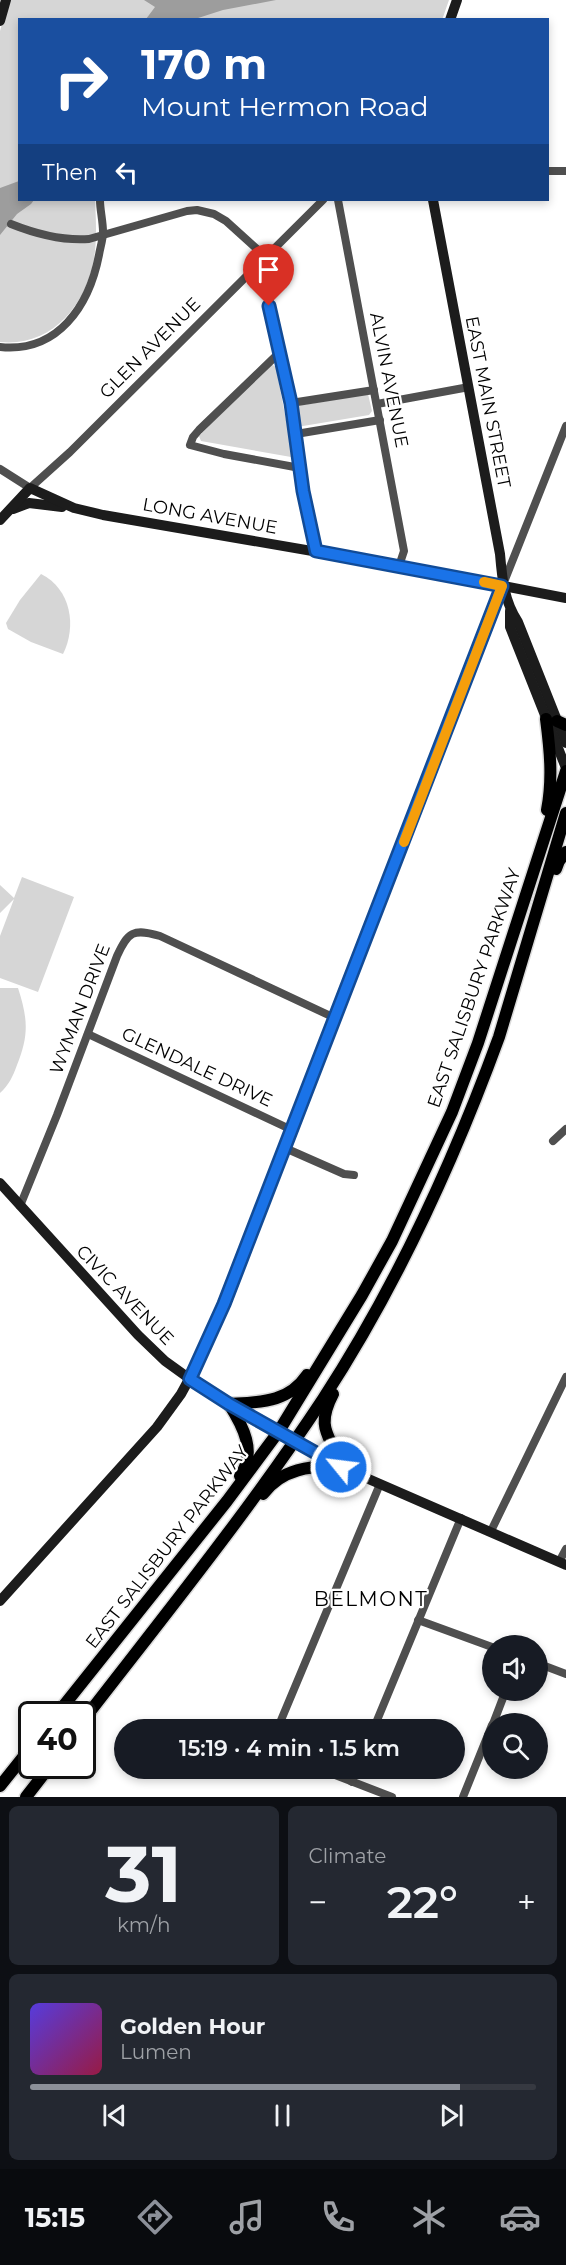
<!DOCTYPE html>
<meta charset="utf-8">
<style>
body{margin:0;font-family:Montserrat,sans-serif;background:#242831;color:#f1f3f6;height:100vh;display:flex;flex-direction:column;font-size:22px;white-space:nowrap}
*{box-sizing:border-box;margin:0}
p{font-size:20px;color:#9ea1a6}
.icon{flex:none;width:33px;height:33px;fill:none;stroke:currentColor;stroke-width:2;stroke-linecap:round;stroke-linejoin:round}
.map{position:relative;height:1797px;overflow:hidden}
.side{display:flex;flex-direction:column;gap:9px;padding:9px;background:#0d0f14;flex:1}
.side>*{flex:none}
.top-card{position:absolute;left:18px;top:18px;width:531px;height:183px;border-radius:0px;box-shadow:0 3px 9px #0003;background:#1a4fa0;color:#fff;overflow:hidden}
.tools{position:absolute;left:482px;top:1635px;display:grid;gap:12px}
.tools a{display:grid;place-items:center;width:66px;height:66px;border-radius:50%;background:#171b24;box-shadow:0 3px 9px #0003;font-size:30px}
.speed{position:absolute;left:18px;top:1701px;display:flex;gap:12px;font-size:30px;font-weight:700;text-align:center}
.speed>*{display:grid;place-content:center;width:78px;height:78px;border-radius:50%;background:#171b24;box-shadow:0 3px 9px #0003;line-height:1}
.speed .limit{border:3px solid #111;border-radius:9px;background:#fff;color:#111}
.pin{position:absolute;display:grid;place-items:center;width:51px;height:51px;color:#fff;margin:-62px -26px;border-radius:50% 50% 50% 0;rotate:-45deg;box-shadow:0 0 6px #0007}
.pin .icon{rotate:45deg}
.me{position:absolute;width:66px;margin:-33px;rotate:299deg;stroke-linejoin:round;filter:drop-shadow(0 0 4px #0008)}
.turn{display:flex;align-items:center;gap:21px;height:126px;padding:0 24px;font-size:27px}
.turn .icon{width:78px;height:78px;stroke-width:2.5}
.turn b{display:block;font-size:42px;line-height:51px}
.then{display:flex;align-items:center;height:57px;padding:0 24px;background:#0003;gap:12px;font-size:22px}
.big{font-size:45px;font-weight:600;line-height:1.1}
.side .widget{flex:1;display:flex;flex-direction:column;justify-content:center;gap:9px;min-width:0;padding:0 21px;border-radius:9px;background:#242831}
.side .dial{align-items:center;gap:0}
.dial b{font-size:78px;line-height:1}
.song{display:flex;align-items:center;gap:18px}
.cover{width:72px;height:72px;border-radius:9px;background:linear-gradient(135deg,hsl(250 70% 55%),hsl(340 70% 35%))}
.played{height:6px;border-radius:3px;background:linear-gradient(90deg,#8c9099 85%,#363941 85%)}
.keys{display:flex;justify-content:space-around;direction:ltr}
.heat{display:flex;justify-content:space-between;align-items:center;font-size:33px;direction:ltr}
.side .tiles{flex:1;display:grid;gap:9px;grid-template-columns:1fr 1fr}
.widget:last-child{grid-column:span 2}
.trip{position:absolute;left:114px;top:1719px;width:351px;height:60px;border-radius:30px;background:#171b24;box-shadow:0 3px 9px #0003;font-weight:600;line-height:60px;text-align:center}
.menu{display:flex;height:96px;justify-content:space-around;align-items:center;background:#090b0e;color:#9ea1a6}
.menu .icon{width:42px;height:42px}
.menu .on{color:#8c9099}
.menu b{font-size:27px;color:#f1f3f6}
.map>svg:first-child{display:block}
.green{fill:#d6d6d6}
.water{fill:#9d9d9d}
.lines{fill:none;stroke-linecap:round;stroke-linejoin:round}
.primary-casing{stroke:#dbdbdb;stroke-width:15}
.street{stroke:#4f4f4f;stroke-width:8}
.secondary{stroke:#1c1c1c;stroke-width:10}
.primary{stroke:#000;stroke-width:12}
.route-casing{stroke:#114b97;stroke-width:15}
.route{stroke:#1a73e8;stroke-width:10}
.slow{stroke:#f59e0b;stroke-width:10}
.labels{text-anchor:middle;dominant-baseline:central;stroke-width:4.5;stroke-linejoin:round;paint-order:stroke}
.street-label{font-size:18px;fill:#000;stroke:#fff}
.neighbourhood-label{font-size:20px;letter-spacing:1.5px;fill:#000;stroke:#fff}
</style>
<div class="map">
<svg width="566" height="1797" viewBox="0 0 566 1797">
<rect width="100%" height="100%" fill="#fff"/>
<g class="green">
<path d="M 9,0 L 449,0 L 442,20 L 20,20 L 20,200 L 95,200 C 96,219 97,240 94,259 C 85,307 51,347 0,342 L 0,31 Z"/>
<polygon points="271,364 276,367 292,452 291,457 201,441 199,436"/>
<polygon points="368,394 372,411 369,415 297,427 295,407 296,406"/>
<path d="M 41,574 C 71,589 77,626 63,654 L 31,642 L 8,629 L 6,623 L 20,600 Z"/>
<polygon points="22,877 74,897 38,992 0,978 0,936 14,899 0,913 0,885 14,898"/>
<path d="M 0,988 L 18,988 C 28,1019 29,1035 17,1065 C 13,1076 9,1085 0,1093 Z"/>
</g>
<g class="water">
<polygon points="144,0 276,0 223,10 195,19 146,19 155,7"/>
<polygon points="19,181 20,200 34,200 31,204 17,214 0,235 0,188"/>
</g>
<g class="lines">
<g class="primary-casing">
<g id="primary">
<path d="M 546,719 C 550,750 553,779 547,810"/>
<polyline points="557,721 566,725"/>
<polyline points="556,869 559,861 566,852"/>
<path d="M 240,1476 C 257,1452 243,1426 229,1404 C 260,1402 288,1403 307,1375"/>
<path d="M 263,1494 C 281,1469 311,1465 341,1467 C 332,1436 314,1430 333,1394"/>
<polyline points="57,1714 227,1501 279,1431 362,1295 392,1241 452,1112 478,1043 566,771"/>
<path d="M 82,1722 C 164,1616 249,1511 323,1399 C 396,1287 453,1163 499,1037 L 566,813"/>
<polyline points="0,1786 32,1746"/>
<polyline points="26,1797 50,1766"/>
</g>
</g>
<g class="street">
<polyline points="548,171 566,171"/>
<polyline points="338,200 404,551 399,566"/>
<path d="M 11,224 C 36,234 62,241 89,239 L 187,211 L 197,210 L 214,214 L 226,221 L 257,249 L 261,261 L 273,328 L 291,403 L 304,491 L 316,551"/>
<path d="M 0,347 C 58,353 89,306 99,255 C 100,248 103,240 103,232 C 103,221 100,210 100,200"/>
<polyline points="279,353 199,430 193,437 190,445 224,454 300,468"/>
<polyline points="291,403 374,390"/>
<polyline points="377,404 469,387"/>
<polyline points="296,434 380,420"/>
<polyline points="0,469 30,488 70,452 323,200"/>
<polyline points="504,582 566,426"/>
<polyline points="88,1034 292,1130"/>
<polyline points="553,1141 566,1129"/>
<polyline points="285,1148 344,1174 354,1175"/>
<path d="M 20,1206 L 57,1115 L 117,956 C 128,932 133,928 160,936 L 335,1018"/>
<polyline points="491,1531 566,1377"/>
<polyline points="559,1562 566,1549"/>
<polyline points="418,1620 492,1647"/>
<polyline points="537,1663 566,1674"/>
<polyline points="493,1724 506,1690"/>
<polyline points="275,1730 279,1725 380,1484"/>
<polyline points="373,1730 461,1518"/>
<polyline points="317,1768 392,1797"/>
<polyline points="352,1782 357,1768"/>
<polyline points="463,1797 492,1725"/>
</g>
<g class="secondary">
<polyline points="450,20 457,0"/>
<polyline points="0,21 6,0"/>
<path d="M 433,200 L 500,554 C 502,578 504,601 518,622 L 566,743"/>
<polyline points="13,509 29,503 62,507"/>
<polyline points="0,520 30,488 74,508 103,515 399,566 566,598"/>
<polyline points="510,611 510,627 566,768"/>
<polyline points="0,1183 138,1335 165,1361 190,1379 229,1404 341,1467 566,1565"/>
<polyline points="0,1601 157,1427 181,1394 199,1361 292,1130 502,586"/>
</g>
<use href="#primary" class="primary"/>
</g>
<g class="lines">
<g class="route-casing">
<polyline id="route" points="269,306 291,403 303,491 316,551 502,586 224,1304 190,1379 229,1404 341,1467"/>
</g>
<use href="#route" class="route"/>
<polyline class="slow" points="404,842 502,586 484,582"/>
</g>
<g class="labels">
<g class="street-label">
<text transform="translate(150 348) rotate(-45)">GLEN AVENUE</text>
<text transform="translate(389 380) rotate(79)">ALVIN AVENUE</text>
<text transform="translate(488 402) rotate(79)">EAST MAIN STREET</text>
<text transform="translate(210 516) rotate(10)">LONG AVENUE</text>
<text transform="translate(474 988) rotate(-71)">EAST SALISBURY PARKWAY</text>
<text transform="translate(80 1009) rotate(-69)">WYMAN DRIVE</text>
<text transform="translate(197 1067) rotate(25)">GLENDALE DRIVE</text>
<text transform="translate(125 1295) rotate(46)">CIVIC AVENUE</text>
<text transform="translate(167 1547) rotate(-52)">EAST SALISBURY PARKWAY</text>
</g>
<g class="neighbourhood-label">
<text x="371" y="1599">BELMONT</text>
</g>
</g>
</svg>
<div class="tools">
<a><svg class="icon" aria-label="sound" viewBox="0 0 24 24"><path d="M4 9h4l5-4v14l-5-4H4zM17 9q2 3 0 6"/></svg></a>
<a><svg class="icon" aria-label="search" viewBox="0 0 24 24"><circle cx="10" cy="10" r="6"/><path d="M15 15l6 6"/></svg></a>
</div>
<div class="speed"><div class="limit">40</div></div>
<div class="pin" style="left:269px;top:306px;background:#d93025"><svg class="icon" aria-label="arrive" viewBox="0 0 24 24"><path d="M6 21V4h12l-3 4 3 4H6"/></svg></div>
<svg class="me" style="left:341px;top:1467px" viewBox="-20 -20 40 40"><circle r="17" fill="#1a73e8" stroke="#fff" stroke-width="3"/><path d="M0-11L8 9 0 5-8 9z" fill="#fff"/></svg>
<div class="trip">15:19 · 4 min · 1.5 km</div>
<div class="top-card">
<div class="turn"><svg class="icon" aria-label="right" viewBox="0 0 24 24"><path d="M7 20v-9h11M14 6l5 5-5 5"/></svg><div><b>170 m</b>Mount Hermon Road</div></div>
<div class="then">Then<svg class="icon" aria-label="left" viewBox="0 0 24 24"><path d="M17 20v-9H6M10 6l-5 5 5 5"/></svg></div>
</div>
</div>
<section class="side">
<div class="tiles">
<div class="widget dial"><b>31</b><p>km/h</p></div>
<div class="widget"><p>Climate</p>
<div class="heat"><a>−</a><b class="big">22°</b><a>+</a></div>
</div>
<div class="widget">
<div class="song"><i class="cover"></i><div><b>Golden Hour</b><p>Lumen</p></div></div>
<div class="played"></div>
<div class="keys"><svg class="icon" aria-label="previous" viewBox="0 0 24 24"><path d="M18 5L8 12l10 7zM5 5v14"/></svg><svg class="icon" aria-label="pause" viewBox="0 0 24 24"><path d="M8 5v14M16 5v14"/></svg><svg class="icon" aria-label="next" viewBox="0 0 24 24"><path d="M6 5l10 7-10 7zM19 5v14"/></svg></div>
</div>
</div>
</section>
<nav class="menu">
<b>15:15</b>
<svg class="icon on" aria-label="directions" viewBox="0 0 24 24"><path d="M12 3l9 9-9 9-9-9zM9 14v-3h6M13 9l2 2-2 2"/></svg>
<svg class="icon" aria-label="music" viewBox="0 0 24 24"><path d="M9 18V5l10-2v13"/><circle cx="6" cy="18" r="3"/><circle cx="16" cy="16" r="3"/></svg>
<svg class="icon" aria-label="phone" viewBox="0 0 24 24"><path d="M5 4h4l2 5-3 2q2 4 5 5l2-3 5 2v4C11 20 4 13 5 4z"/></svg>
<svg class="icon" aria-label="climate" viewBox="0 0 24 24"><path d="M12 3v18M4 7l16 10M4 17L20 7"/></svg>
<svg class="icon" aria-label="car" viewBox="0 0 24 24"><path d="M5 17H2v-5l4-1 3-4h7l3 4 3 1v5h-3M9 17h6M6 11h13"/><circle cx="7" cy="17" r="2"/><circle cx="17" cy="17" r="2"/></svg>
</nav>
